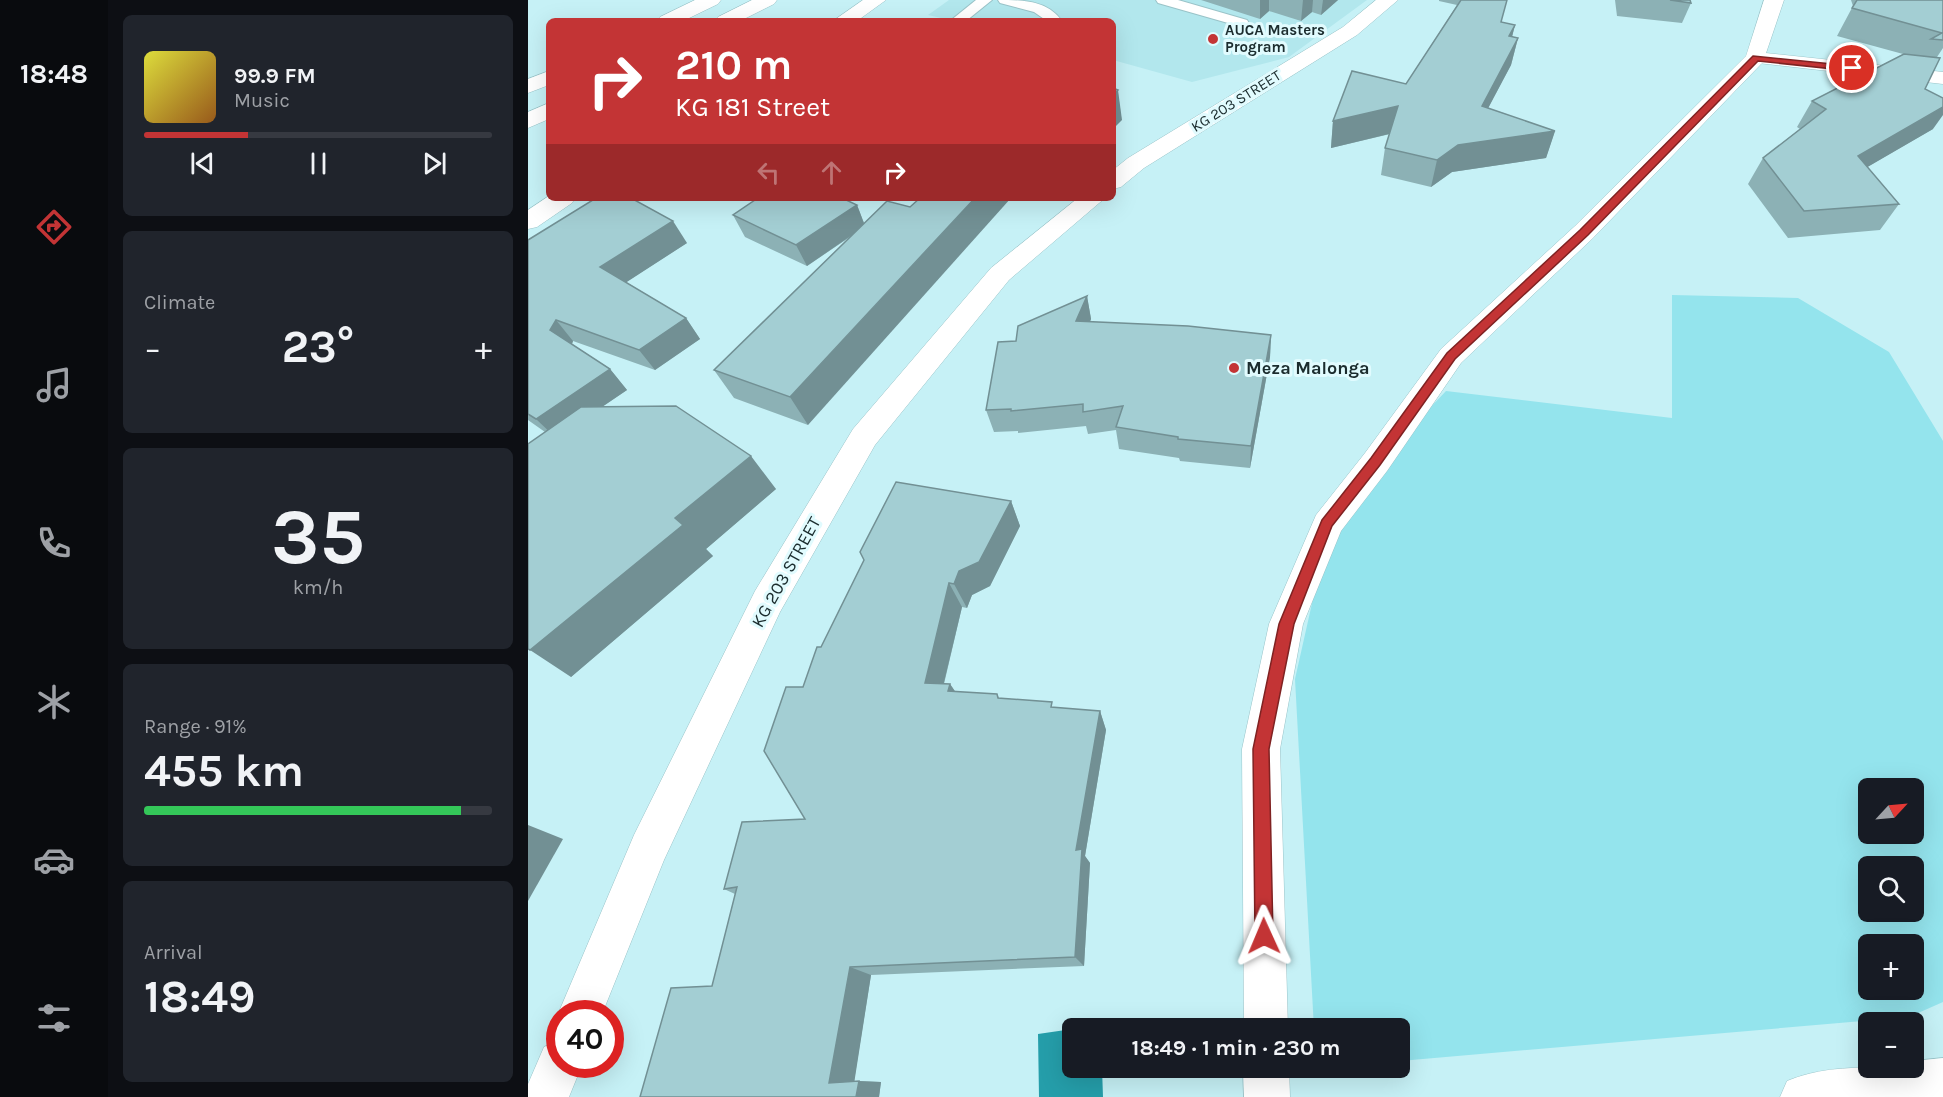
<!DOCTYPE html>
<meta charset="utf-8">
<style>
body{margin:0;font-family:Karla,sans-serif;background:#20242c;color:#f1f3f6;height:100vh;display:flex;flex-direction:column;font-size:22px;white-space:nowrap}
*{box-sizing:border-box;margin:0}
p{font-size:20px;color:#9ea1a6}
.icon{flex:none;width:33px;height:33px;fill:none;stroke:currentColor;stroke-width:2;stroke-linecap:round;stroke-linejoin:round}
.map{position:relative;flex:1;overflow:hidden}
.drawer{display:flex;flex-direction:column;gap:15px;padding:15px;background:#0d0f14;width:420px}
.drawer>*{flex:none}
.banner{position:absolute;left:18px;top:18px;width:570px;height:183px;border-radius:9px;box-shadow:0 6px 24px #0002;background:#c33435;color:#fff;overflow:hidden}
.needle{width:39px;rotate:64deg}
.tools{position:absolute;left:1330px;top:778px;display:grid;gap:12px}
.tools a{display:grid;place-items:center;width:66px;height:66px;border-radius:9px;background:#171b24;box-shadow:0 6px 24px #0002;font-size:30px}
.speed{position:absolute;left:18px;top:1000px;display:flex;gap:12px;font-size:30px;font-weight:700;text-align:center}
.speed>*{display:grid;place-content:center;width:78px;height:78px;border-radius:50%;background:#171b24;box-shadow:0 6px 24px #0002;line-height:1}
.speed .limit{border:9px solid #d22;background:#fff;color:#111}
.pin{position:absolute;display:grid;place-items:center;width:51px;height:51px;color:#fff;margin:-26px;border:3px solid #fff;border-radius:50%;box-shadow:0 2px 6px #0007}
.me{position:absolute;width:66px;margin:-33px;rotate:359deg;stroke-linejoin:round;filter:drop-shadow(0 0 4px #0008)}
.turn{display:flex;align-items:center;gap:21px;height:126px;padding:0 30px;font-size:27px}
.turn .icon{width:78px;height:78px;stroke-width:2.5}
.turn b{display:block;font-size:42px;line-height:51px}
.lanes{display:flex;align-items:center;height:57px;padding:0 30px;background:#0003;justify-content:center;gap:30px;direction:ltr}
.lanes .off{opacity:.35}
.big{font-size:45px;font-weight:700;line-height:1.1}
.drawer .card{flex:1;display:flex;flex-direction:column;justify-content:center;gap:9px;min-width:0;padding:0 21px;border-radius:9px;background:#20242c}
.drawer .dial{align-items:center;gap:0}
.dial b{font-size:78px;line-height:1}
.song{display:flex;align-items:center;gap:18px}
.cover{width:72px;height:72px;border-radius:9px;background:linear-gradient(135deg,hsl(60 70% 55%),hsl(30 70% 35%))}
.played{height:6px;border-radius:3px;background:linear-gradient(90deg,#c33435 30%,#363941 30%)}
.keys{display:flex;justify-content:space-around;direction:ltr}
.heat{display:flex;justify-content:space-between;align-items:center;font-size:33px;direction:ltr}
.charge{height:9px;border-radius:4px;background:linear-gradient(90deg,#34c759 91%,#363941 0)}
.trip{position:absolute;left:534px;top:1018px;width:348px;height:60px;border-radius:9px;background:#171b24;box-shadow:0 6px 24px #0002;font-weight:700;line-height:60px;text-align:center}
main{display:flex;flex:1;min-height:0}
.tab-bar{display:flex;flex-direction:column;width:108px;justify-content:space-around;align-items:center;background:#090b0e;color:#9ea1a6}
.tab-bar .icon{width:42px;height:42px}
.tab-bar .on{color:#c33435}
.tab-bar b{font-size:27px;color:#f1f3f6}
.map>svg:first-child{display:block}
.built{fill:#b2e7ed}
.green{fill:#94e4ed;fill-rule:evenodd}
.water{fill:#259eaa}
.lines{fill:none;stroke-linecap:round;stroke-linejoin:round}
.lane-casing{stroke:#99c3c8;stroke-width:2}
.street-casing{stroke:#99c3c8;stroke-width:1}
.secondary-casing{stroke:#99c3c8;stroke-width:1}
.primary-casing{stroke:#99c3c8;stroke-width:1}
.lane{fill:#fff;fill-rule:evenodd}
.street{fill:#fff;fill-rule:evenodd}
.secondary{fill:#fff;fill-rule:evenodd}
.primary{fill:#fff;fill-rule:evenodd}
.wall{fill:#8cb1b5}
.shaded-wall{fill:#729094}
.building{fill:#a3ced3;stroke:#729094;stroke-width:1.5}
.route{fill:#c33435;stroke:#7f2222;stroke-width:1.5}
.poi-dot{fill:#c33435;stroke:#e1fbfe;stroke-width:2}
.labels{text-anchor:middle;dominant-baseline:central;stroke-width:6;stroke-linejoin:round;paint-order:stroke}
.far-poi-label{font-size:15px;font-weight:bold;fill:#1b2c2e;stroke:#e1fbfe;text-anchor:start}
.far-street-label{font-size:15px;fill:#1b2c2e;stroke:#e1fbfe}
.poi-label{font-size:18px;font-weight:bold;fill:#1b2c2e;stroke:#e1fbfe;text-anchor:start}
.street-label{font-size:18px;fill:#1b2c2e;stroke:#e1fbfe}
</style>
<main>
<nav class="tab-bar">
<b>18:48</b>
<svg class="icon on" aria-label="directions" viewBox="0 0 24 24"><path d="M12 3l9 9-9 9-9-9zM9 14v-3h6M13 9l2 2-2 2"/></svg>
<svg class="icon" aria-label="music" viewBox="0 0 24 24"><path d="M9 18V5l10-2v13"/><circle cx="6" cy="18" r="3"/><circle cx="16" cy="16" r="3"/></svg>
<svg class="icon" aria-label="phone" viewBox="0 0 24 24"><path d="M5 4h4l2 5-3 2q2 4 5 5l2-3 5 2v4C11 20 4 13 5 4z"/></svg>
<svg class="icon" aria-label="climate" viewBox="0 0 24 24"><path d="M12 3v18M4 7l16 10M4 17L20 7"/></svg>
<svg class="icon" aria-label="car" viewBox="0 0 24 24"><path d="M5 17H2v-5l4-1 3-4h7l3 4 3 1v5h-3M9 17h6M6 11h13"/><circle cx="7" cy="17" r="2"/><circle cx="17" cy="17" r="2"/></svg>
<svg class="icon" aria-label="filters" viewBox="0 0 24 24"><path d="M4 7h16M4 17h16"/><circle cx="9" cy="7" r="2"/><circle cx="15" cy="17" r="2"/></svg>
</nav>
<section class="drawer">
<div class="card">
<div class="song"><i class="cover"></i><div><b>99.9 FM</b><p>Music</p></div></div>
<div class="played"></div>
<div class="keys"><svg class="icon" aria-label="previous" viewBox="0 0 24 24"><path d="M18 5L8 12l10 7zM5 5v14"/></svg><svg class="icon" aria-label="pause" viewBox="0 0 24 24"><path d="M8 5v14M16 5v14"/></svg><svg class="icon" aria-label="next" viewBox="0 0 24 24"><path d="M6 5l10 7-10 7zM19 5v14"/></svg></div>
</div>
<div class="card"><p>Climate</p>
<div class="heat"><a>−</a><b class="big">23°</b><a>+</a></div>
</div>
<div class="card dial"><b>35</b><p>km/h</p></div>
<div class="card"><p>Range · 91%</p><b class="big">455 km</b><div class="charge"></div></div>
<div class="card"><p>Arrival</p><b class="big">18:49</b></div>
</section>
<div class="map">
<svg width="1415" height="1097" viewBox="0 0 1415 1097">
<rect width="100%" height="100%" fill="#c6f1f6"/>
<polygon class="built" points="421,0 839,0 761,57 664,82 585,60 585,21 426,21 400,15"/>
<path class="green" d="M 1144,295 L 1270,298 L 1361,352 L 1415,441 L 1415,1002 L 1381,1017 L 872,1061 L 872,1029 L 786,1029 L 767,679 L 805,510 L 918,391 L 1144,418 ZM 1341,789 L 1386,789 L 1386,834 L 1341,834 ZM 1341,867 L 1386,867 L 1386,912 L 1341,912 ZM 1341,945 L 1386,945 L 1386,990 L 1341,990 Z"/>
<polygon class="water" points="572,1025 572,1029 544,1029 544,1068 574,1068 575,1097 511,1097 510,1034"/>
<g class="lines">
<g class="lane-casing">
<g id="lane">
<polygon points="448,0 464,0 438,21 422,21"/>
<path d="M 470,0 C 494,0 519,0 534,21 L 519,21 L 506,12 L 472,3 Z"/>
<polygon points="628,0 650,0 719,20 721,23 714,27 630,3"/>
</g>
</g>
<g class="street-casing">
<g id="street">
<polygon points="335,0 358,0 329,21 305,21"/>
<polygon points="848,0 870,0 829,35 616,168 593,187 585,189 585,170 600,158 815,27"/>
<polygon points="1228,52 1415,72 1415,84 1221,62 1218,58 1221,54"/>
<polygon points="21,196 21,198 47,198 44,203 9,227 0,229 0,210"/>
<polygon points="550,198 577,198 481,280 347,445 252,612 136,860 74,1014 32,1014 32,1018 30,1014 106,835 227,591 325,429 463,268"/>
<polygon points="32,1040 32,1065 54,1065 41,1097 0,1097 0,1084 16,1047"/>
<path d="M 1415,1058 L 1415,1097 L 1252,1097 L 1259,1081 C 1300,1064 1344,1068 1386,1068 L 1386,1061 Z"/>
</g>
</g>
<g class="secondary-casing">
<g id="secondary">
<polygon points="1236,0 1256,0 1235,62 1065,238 933,363 859,471 813,531 775,624 752,749 760,1029 716,1029 714,749 741,624 788,515 837,453 913,349 1047,226 1218,56"/>
<polygon points="715,1068 761,1068 762,1097 716,1097"/>
</g>
</g>
<g class="primary-casing">
<g id="primary">
<polygon points="167,0 193,0 190,4 155,21 129,21 132,17"/>
<polygon points="224,0 249,0 246,4 212,21 187,21 190,17"/>
<polygon points="21,71 21,85 0,93 0,79"/>
<polygon points="21,103 21,119 0,128 0,112"/>
</g>
</g>
<use href="#lane" class="lane"/>
<use href="#street" class="street"/>
<use href="#secondary" class="secondary"/>
<use href="#primary" class="primary"/>
</g>
<g class="wall">
<polygon points="673,0 810,0 793,15 784,12 773,21 741,11 732,19"/>
<polygon points="911,0 979,0 973,22 987,25 984,37 990,38 983,65 960,108 1027,131 1018,158 924,172 903,187 853,175 857,148 862,134 803,148 805,121 878,84 929,5 911,1"/>
<polygon points="1087,0 1162,0 1163,3 1154,23 1089,16"/>
<polygon points="1323,0 1415,0 1415,48 1409,57 1397,89 1405,129 1339,167 1371,204 1352,230 1260,238 1220,184 1235,158 1272,129 1269,127 1284,101 1375,54 1309,36 1325,6"/>
<polygon points="329,205 336,223 280,425 206,398 186,370 322,237 279,266 217,237 205,215"/>
<polygon points="0,240 159,243 98,282 158,318 172,339 127,370 45,341 44,344 82,369 99,390 74,407 248,489 178,549 185,556 43,677 17,432 0,420"/>
<polygon points="559,296 563,319 562,322 743,335 742,357 722,468 652,461 651,458 591,449 588,430 560,434 558,426 490,433 490,431 466,432 458,410 488,341"/>
<polygon points="483,501 492,526 462,586 444,595 439,608 434,607 416,684 422,684 427,692 469,694 471,698 527,708 572,711 578,730 557,856 562,863 556,966 343,975 326,1081 353,1082 351,1097 184,986 207,894 196,889 277,819 275,687 293,647"/>
</g>
<g class="shaded-wall">
<polygon points="732,0 741,0 741,11 732,19"/>
<polygon points="775,0 785,0 784,12 773,21"/>
<polygon points="795,0 810,0 793,15"/>
<polygon points="987,25 980,52 981,36"/>
<polygon points="990,38 983,65 947,133 954,106"/>
<polygon points="590,90 594,120 585,129 585,95"/>
<polygon points="870,106 865,133 803,148 805,121"/>
<polygon points="1415,107 1415,115 1405,129 1312,183 1330,156"/>
<polygon points="1027,131 1018,158 924,172 903,187 909,160 930,145"/>
<polygon points="447,198 483,198 280,425 262,397"/>
<polygon points="329,205 337,226 279,266 268,245"/>
<polygon points="145,221 159,243 88,289 72,267"/>
<polygon points="559,296 563,319 552,344 548,321"/>
<polygon points="158,318 172,339 127,370 111,350"/>
<polygon points="28,320 45,341 41,351 22,330"/>
<polygon points="743,335 742,357 722,468 723,446"/>
<polygon points="82,369 99,390 28,438 8,419"/>
<polygon points="223,456 248,489 178,549 185,556 43,677 2,650 147,518"/>
<polygon points="483,501 492,526 462,586 444,595 439,608 426,584 431,571"/>
<polygon points="421,583 434,607 411,703 397,683"/>
<polygon points="422,684 436,704 420,691"/>
<polygon points="572,711 578,730 557,856 562,863 556,966 547,957 548,850"/>
<polygon points="0,825 35,839 0,901"/>
<polygon points="322,967 343,975 326,1084 301,1083"/>
<polygon points="331,1081 353,1082 351,1097 328,1097"/>
</g>
<g class="building">
<polygon points="933,0 979,0 973,22 987,25 981,36 990,38 954,106 1027,131 930,145 909,160 857,148 870,106 805,121 824,71 878,84"/>
<polygon points="1142,0 1162,0 1163,3"/>
<polygon points="1329,0 1415,0 1415,40 1403,39 1414,33 1324,8"/>
<polygon points="1376,54 1412,58 1397,89 1415,98 1415,107 1330,156 1371,204 1276,211 1235,158 1298,109 1284,101"/>
<polygon points="585,88 590,90 585,95"/>
<polygon points="68,198 103,198 145,221 72,267 158,318 111,350 28,320 22,330 82,369 8,419 0,414 0,240"/>
<polygon points="230,198 314,198 329,205 268,245 205,215"/>
<polygon points="392,198 447,198 262,397 186,370 359,201 382,207"/>
<polygon points="559,296 548,321 660,326 743,335 723,446 650,439 650,437 588,427 595,406 555,412 555,404 483,411 483,409 458,410 470,342 488,341 490,326"/>
<polygon points="148,406 223,456 147,518 155,525 2,650 0,649 0,444 53,407"/>
<polygon points="368,482 483,501 451,562 431,571 426,584 421,583 397,683 422,684 420,691 469,694 470,698 524,702 523,707 572,711 548,850 554,849 547,957 322,967 301,1083 331,1081 328,1097 112,1097 143,988 184,986 209,887 196,889 214,822 277,819 236,751 258,687 275,687 289,647 293,647 336,560 332,552"/>
</g>
<polygon class="route" points="1225,56 1324,66 1328,68 1324,71 1230,61 1060,235 927,359 852,465 804,526 766,624 741,749 745,936 742,942 736,945 730,942 727,936 725,749 751,624 794,520 843,458 919,353 1052,230"/>
<g class="poi-dot">
<circle cx="685" cy="39" r="6"/>
<circle cx="706" cy="368" r="6"/>
</g>
<g class="labels">
<g class="far-poi-label">
<text x="697" y="30">AUCA Masters<tspan x="697" dy="17">Program</tspan></text>
</g>
<g class="far-street-label">
<text transform="translate(708 101) rotate(-32)">KG 203 STREET</text>
</g>
<g class="poi-label">
<text x="718" y="368">Meza Malonga</text>
</g>
<g class="street-label">
<text transform="translate(258 572) rotate(-61)">KG 203 STREET</text>
</g>
</g>
</svg>
<div class="tools">
<a><svg class="needle" viewBox="-14 -14 28 28"><path d="M0-13l5 13h-10z" fill="#e53935"/><path d="M0 13l5-13h-10z" fill="#9ea1a6"/></svg></a>
<a><svg class="icon" aria-label="search" viewBox="0 0 24 24"><circle cx="10" cy="10" r="6"/><path d="M15 15l6 6"/></svg></a>
<a>+</a>
<a>−</a>
</div>
<div class="speed"><div class="limit">40</div></div>
<div class="pin" style="left:1324px;top:68px;background:#d93025"><svg class="icon" aria-label="arrive" viewBox="0 0 24 24"><path d="M6 21V4h12l-3 4 3 4H6"/></svg></div>
<svg class="me" style="left:736px;top:936px" viewBox="-20 -20 40 40"><path d="M0-17L14 15 0 8-14 15z" fill="#c33435" stroke="#fff" stroke-width="4"/></svg>
<div class="trip">18:49 · 1 min · 230 m</div>
<div class="banner">
<div class="turn"><svg class="icon" aria-label="right" viewBox="0 0 24 24"><path d="M7 20v-9h11M14 6l5 5-5 5"/></svg><div><b>210 m</b>KG 181 Street</div></div>
<div class="lanes"><svg class="icon off" aria-label="left" viewBox="0 0 24 24"><path d="M17 20v-9H6M10 6l-5 5 5 5"/></svg><svg class="icon off" aria-label="ahead" viewBox="0 0 24 24"><path d="M12 20V5M6 11l6-6 6 6"/></svg><svg class="icon" aria-label="right" viewBox="0 0 24 24"><path d="M7 20v-9h11M14 6l5 5-5 5"/></svg></div>
</div>
</div>
</main>
